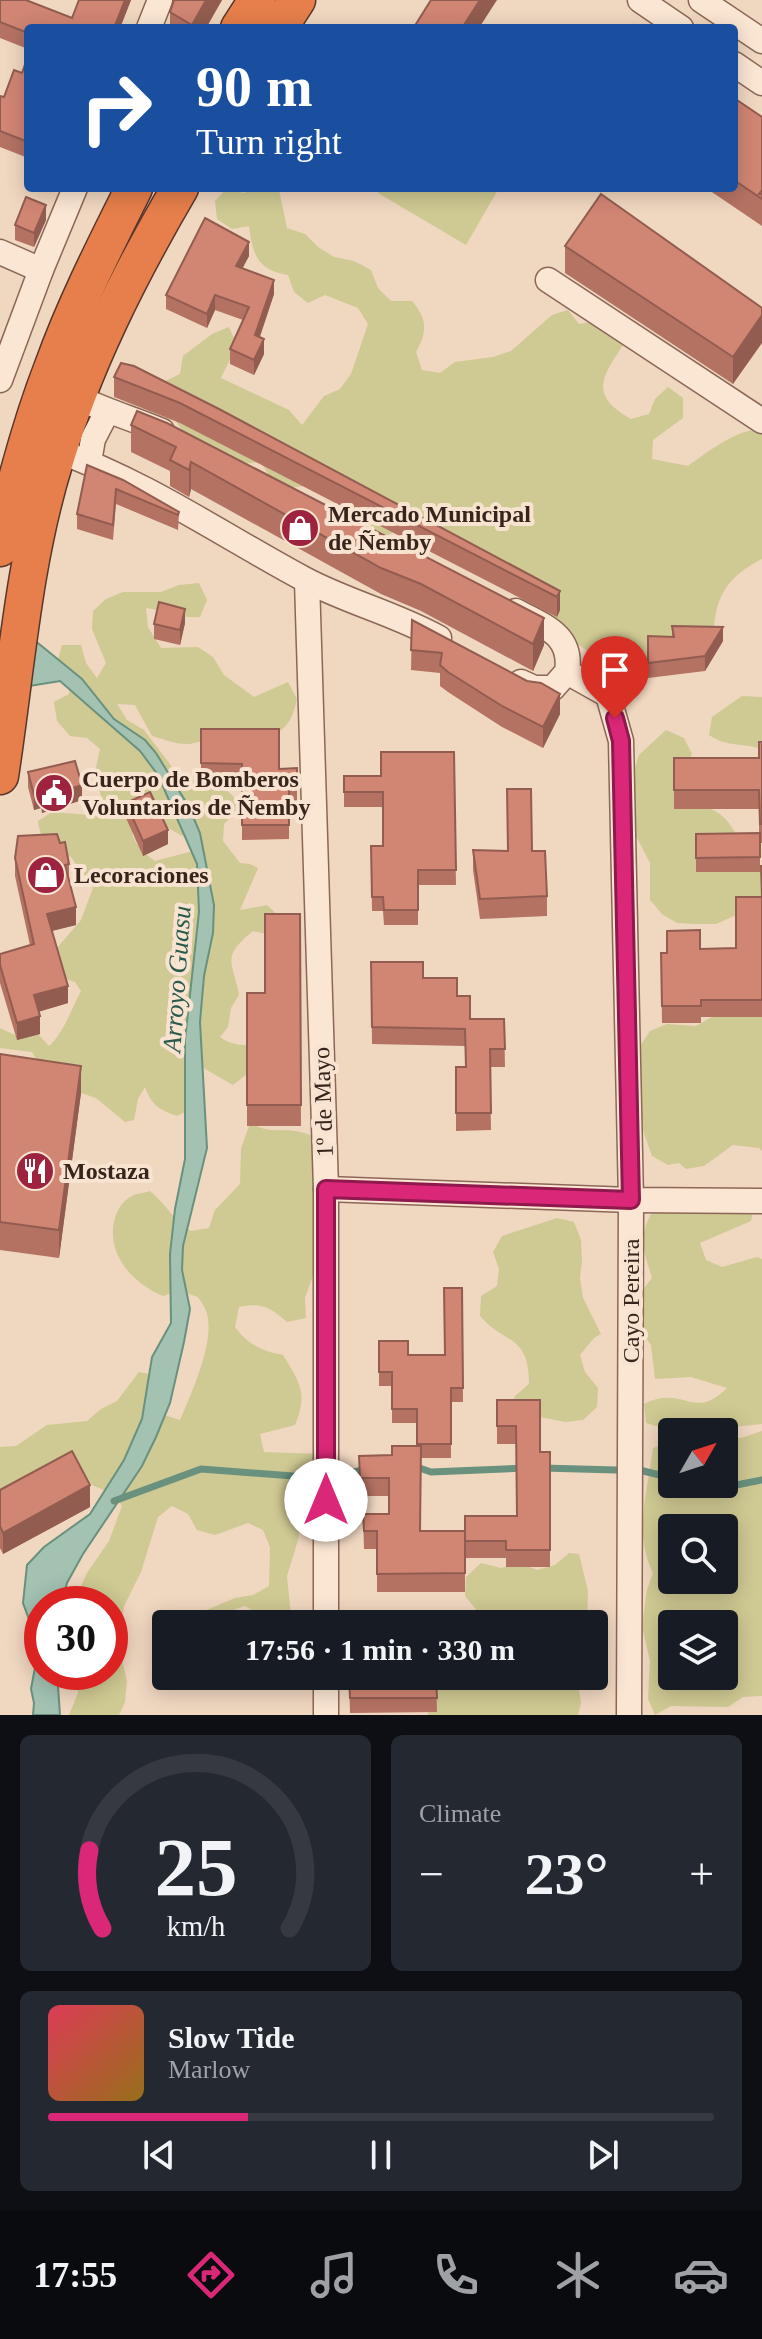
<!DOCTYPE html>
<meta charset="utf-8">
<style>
body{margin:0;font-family:Georgia,serif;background:#242831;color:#f1f3f6;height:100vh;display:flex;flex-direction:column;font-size:30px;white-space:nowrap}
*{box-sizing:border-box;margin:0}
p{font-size:26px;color:#9ea1a6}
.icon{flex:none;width:44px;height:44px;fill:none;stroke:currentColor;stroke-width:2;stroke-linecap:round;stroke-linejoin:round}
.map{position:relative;height:1715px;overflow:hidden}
.sheet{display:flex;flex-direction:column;gap:20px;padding:20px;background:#0d0f14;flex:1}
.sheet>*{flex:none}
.top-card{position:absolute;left:24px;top:24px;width:714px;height:168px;border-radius:8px;box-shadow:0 4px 20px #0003;background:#1a4fa0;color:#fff;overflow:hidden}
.needle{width:52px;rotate:51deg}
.controls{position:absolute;left:658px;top:1418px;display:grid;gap:16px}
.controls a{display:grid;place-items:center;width:80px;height:80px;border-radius:8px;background:#171b24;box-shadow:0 4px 20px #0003;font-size:40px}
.speed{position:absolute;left:24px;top:1586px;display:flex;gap:16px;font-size:40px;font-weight:700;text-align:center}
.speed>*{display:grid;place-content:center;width:104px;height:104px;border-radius:50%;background:#171b24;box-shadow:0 4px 20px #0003;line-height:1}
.speed .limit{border:12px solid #d22;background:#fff;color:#111}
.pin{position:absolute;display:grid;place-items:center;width:68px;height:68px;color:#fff;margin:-82px -34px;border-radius:50% 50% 50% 0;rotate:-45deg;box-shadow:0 0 8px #0007}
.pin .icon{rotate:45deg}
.me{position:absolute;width:88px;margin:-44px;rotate:0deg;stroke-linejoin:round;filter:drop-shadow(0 0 6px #0008)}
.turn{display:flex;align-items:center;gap:28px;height:168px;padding:0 40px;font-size:36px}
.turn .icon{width:104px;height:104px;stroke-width:2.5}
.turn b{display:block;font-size:56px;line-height:68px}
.big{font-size:60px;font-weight:700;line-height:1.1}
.sheet .card{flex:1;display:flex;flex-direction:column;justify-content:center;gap:12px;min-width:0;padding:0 28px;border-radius:12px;background:#242831}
.sheet .dial{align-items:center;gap:0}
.dial svg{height:208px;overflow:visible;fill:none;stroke:#363941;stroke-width:7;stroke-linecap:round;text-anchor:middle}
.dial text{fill:#f1f3f6;stroke:none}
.song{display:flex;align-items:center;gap:24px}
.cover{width:96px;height:96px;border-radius:12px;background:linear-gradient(135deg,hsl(350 70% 55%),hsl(40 70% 35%))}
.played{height:8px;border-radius:4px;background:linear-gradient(90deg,#db2777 30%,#363941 30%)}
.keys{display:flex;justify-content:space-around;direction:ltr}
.heat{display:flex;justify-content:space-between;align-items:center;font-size:44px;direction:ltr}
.sheet .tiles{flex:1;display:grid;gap:20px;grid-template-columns:1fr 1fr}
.card:last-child{grid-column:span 2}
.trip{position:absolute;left:152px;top:1610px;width:456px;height:80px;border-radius:8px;background:#171b24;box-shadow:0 4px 20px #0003;font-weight:700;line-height:80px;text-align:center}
.menu{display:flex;height:128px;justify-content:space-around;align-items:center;background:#090b0e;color:#9ea1a6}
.menu .icon{width:56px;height:56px}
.menu .selected{color:#db2777}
.menu b{font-size:36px;color:#f1f3f6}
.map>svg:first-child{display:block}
.green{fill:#cfc993;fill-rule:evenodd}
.water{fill:#a3c2b2;stroke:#69917e;stroke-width:2}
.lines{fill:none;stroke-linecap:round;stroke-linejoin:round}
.stream{stroke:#69917e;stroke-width:7}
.minor-casing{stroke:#8b6757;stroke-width:27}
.highway-casing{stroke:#58362b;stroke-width:39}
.minor{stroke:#fbe6d3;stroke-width:24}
.highway{stroke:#e67f4b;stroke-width:36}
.wall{fill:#b47263}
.shaded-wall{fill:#925d50}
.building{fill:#d18573;stroke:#925d50;stroke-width:2}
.route-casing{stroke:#8e194d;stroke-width:20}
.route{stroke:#db2777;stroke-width:14}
.labels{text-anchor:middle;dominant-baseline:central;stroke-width:8;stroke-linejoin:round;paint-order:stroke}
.poi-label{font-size:24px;font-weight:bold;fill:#39241c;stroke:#f7e3d0;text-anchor:start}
.street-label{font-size:24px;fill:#39241c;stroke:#f7e3d0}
.water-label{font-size:26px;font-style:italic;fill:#2a5a4c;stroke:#f7e3d0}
</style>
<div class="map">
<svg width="762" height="1715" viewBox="0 0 762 1715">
<rect width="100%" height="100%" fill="#f0d7c0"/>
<g class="green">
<path d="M 253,188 L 279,190 L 287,228 L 305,234 L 318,247 L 334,257 L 354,261 L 371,270 L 378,288 L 391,301 L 412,301 C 427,319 428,331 416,352 L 422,370 L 440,373 L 455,362 L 493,357 L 511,351 L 552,315 L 568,310 L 579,324 L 598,321 L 625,342 C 603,376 587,394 631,419 L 649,414 L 655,399 L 668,387 L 683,398 L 683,418 L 653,440 L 652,459 L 688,466 C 707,452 737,429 762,429 L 762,559 C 730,575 716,594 714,629 L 678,635 L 661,641 L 658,660 L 645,673 L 593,654 L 524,611 L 526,594 L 406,524 C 387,538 379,541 358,529 L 353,514 L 353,496 L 305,486 L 287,488 L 271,479 L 261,462 L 243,464 L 192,445 L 173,417 L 163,382 L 180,374 L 183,356 L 212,334 L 229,327 L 237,345 L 221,378 L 289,410 L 302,425 L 324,396 L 340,389 L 351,374 L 368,324 L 358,308 L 325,295 L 308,303 L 294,292 L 288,275 C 257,270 253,255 249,226 L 232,229 L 217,219 L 215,201 L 226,189 L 244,193 Z"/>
<polygon points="381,188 499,188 466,245 378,193"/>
<path d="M 199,583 L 207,600 L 200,617 C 180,619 166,610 146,608 L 148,627 L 161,648 L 198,647 L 213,657 L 224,675 L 254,697 L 288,682 L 297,699 C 287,747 262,733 225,735 C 213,736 201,743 189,744 C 178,745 163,739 152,736 L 135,705 L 117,704 L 127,720 L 144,730 L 185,784 C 203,769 226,787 238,802 L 237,811 L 224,824 L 223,841 L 240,863 L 250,864 L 258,868 L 240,910 L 267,905 L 280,917 L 271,935 L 253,931 C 220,958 233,961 239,995 L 231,1008 L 228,1027 L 220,1037 C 238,1052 270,1042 292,1040 L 302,1055 L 302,1063 L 297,1070 L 248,1063 L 247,1074 L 233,1085 L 200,1066 L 193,1108 L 177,1116 C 159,1110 151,1104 145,1087 L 138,1099 L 134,1120 L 125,1122 L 96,1098 L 49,1082 L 32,1052 L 0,1048 L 0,1028 L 17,1036 L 36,1032 L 49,1046 C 63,1034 71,1010 81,991 L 75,982 L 66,979 L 60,965 L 57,948 L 81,920 L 93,888 L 71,857 C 49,852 41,843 38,821 L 52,812 L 90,815 L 102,803 L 96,768 L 100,749 L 87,738 L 70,736 L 57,721 L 54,702 L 69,694 L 71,676 L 57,663 L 62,645 L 81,645 L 86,663 L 97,678 L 106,663 L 92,629 L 93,611 L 106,599 L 123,592 L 161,592 L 179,585 ZM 143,799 L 159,809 L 165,826 L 182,836 L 194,831 L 202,853 L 189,852 L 155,861 C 129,843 124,825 143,799 Z"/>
<path d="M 742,696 L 762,697 L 762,749 C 740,742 729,748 709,735 L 712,717 Z"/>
<path d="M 666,730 L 684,738 L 692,754 L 674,787 L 682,805 C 733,804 730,832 756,866 L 762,867 L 762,1151 L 759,1148 L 733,1145 L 704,1166 L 686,1169 L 679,1163 L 668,1165 L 652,1156 L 640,1122 L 638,1049 L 650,1031 L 667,1024 L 696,1026 L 729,1007 L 748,905 L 734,916 L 716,924 L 695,924 L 677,923 L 662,914 L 650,900 L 650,863 L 633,830 L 633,774 L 639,755 Z"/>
<path d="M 250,1123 C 274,1136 281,1126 304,1133 C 310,1134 316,1139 322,1142 L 318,1262 L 305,1298 L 306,1318 L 287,1322 C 271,1307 260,1302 239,1307 L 235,1327 C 249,1345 261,1351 283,1355 C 300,1383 308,1393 295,1425 L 260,1434 L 264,1452 L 321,1454 L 322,1488 L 306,1500 L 298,1518 L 299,1537 L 287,1576 L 291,1616 L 274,1624 L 245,1606 L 228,1612 L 218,1624 L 184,1624 L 185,1619 L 235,1598 L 253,1595 L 269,1586 L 270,1547 L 263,1530 L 248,1523 L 215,1535 L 197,1530 L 188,1514 L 172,1506 L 158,1517 L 141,1572 L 124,1606 L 118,1643 L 127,1681 L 125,1702 L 119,1715 L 69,1715 L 78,1693 L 74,1672 L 110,1672 L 110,1604 L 73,1604 L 87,1573 L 109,1541 L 122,1506 L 111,1493 L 94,1486 L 65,1462 L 17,1488 L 0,1490 L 0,1447 L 16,1446 L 47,1425 L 87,1421 L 101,1409 L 117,1401 L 139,1372 L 159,1376 L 161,1414 L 180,1420 C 191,1394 215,1342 207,1314 C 206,1308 201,1302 198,1297 L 180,1291 L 163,1296 C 134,1284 107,1256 114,1222 C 117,1210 121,1202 132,1196 C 137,1193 145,1193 150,1191 C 168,1206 171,1218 191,1231 L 209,1228 L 215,1210 L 240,1184 L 241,1149 Z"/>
<path d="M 755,1202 L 751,1221 L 700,1243 L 706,1260 L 722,1267 L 757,1257 L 762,1259 L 762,1424 L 733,1427 L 717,1418 C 690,1426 674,1433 646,1423 L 644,1404 C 684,1384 693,1422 727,1388 L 691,1377 L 655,1379 L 651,1345 L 641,1331 L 641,1292 L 652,1278 C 643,1248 637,1237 654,1209 Z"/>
<path d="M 557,1218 L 574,1222 L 581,1240 L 582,1260 L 580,1278 L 583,1298 L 601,1334 L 594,1338 L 580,1355 L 585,1372 L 598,1388 L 597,1407 L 583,1420 L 565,1422 L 510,1411 L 515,1396 L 529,1384 C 529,1334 505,1345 480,1316 L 481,1296 L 497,1286 L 499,1269 L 493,1252 L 502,1236 Z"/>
<path d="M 762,1431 L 762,1696 L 743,1697 L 728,1707 L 671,1706 L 655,1715 L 648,1699 L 650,1661 L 642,1626 L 647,1590 L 653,1573 C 633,1534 648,1490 653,1448 L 672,1441 L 672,1484 L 724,1484 L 724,1437 L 741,1438 ZM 672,1528 L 724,1528 L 724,1580 L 672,1580 ZM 672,1624 L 724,1624 L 724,1676 L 672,1676 Z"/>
<polygon points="569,1553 579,1554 588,1591 587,1624 488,1624 465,1596 466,1577 481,1563 501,1568 520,1563 537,1570 555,1565"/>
<polygon points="390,1676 577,1676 581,1703 578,1715 428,1715 431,1697"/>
</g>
<polygon class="water" points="33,639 82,679 114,719 145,740 156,753 189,807 200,833 214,905 213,933 204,976 200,1022 207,1148 183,1246 182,1270 190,1309 184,1342 170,1403 156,1437 142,1466 83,1554 67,1583 61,1604 42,1604 42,1672 57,1672 60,1715 33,1715 34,1703 31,1689 39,1646 23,1603 27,1565 44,1547 90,1514 124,1460 142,1419 152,1357 171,1323 170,1254 175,1209 185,1159 185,1040 199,912 197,864 158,775 140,751 60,681 23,687"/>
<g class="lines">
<g class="stream">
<polyline points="411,1465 431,1472 526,1468"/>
<polyline points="542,1468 616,1470"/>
<polyline points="635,1469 672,1478"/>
<polyline points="333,1478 368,1468"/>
<polyline points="696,1484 716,1489 762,1480"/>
<polyline points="114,1501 201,1469 306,1477"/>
</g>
<g class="minor-casing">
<g id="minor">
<polyline points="640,0 681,28"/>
<polyline points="701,0 762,41"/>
<polyline points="149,28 160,0"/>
<polyline points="734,64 762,83"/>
<polyline points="0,252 41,270"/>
<polyline points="548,280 762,421"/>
<polyline points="0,380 41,270 75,188"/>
<path d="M 77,397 C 105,411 134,419 162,431"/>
<path d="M 58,451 C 146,482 222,535 304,579 C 347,602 396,614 439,638"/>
<polyline points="89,462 93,439 107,412"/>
<polyline points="307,581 326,1189 326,1624"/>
<path d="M 516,611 C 544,626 573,635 567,672 L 553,688 L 534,688 L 521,682"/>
<polyline points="567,672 608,695 621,741 631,1200 629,1715"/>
<polyline points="326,1189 631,1200 762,1201"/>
<polyline points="326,1715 326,1676"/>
</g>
</g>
<g class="highway-casing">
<g id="highway">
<polyline points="239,28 257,0"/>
<polyline points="279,28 297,0"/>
<path d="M 0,548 C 14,486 30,425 53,366 C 75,305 105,246 134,188"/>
<path d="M 0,776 C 16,672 23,564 54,464 C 83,366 129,275 180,188"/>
</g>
</g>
<use href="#minor" class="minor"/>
<use href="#highway" class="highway"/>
</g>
<g class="wall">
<polygon points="0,0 72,18 79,0 131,0 120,28 28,28 28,49 0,38"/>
<polygon points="174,0 222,0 206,28 170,28 170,12"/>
<polygon points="28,56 28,158 0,147 0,96 4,97 22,73"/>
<polygon points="734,98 762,117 762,226 706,188 734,188"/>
<polygon points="46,220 34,247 15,240 15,225"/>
<polygon points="565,246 762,308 733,384 565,273"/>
<polygon points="249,256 242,268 274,294 260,337 264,354 254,375 230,364 230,349 243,320 215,310 207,328 166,309 166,295"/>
<polygon points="121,363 560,591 560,610 557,617 180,423 114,397 114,377"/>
<polygon points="137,411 544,645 533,671 421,611 381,594 191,489 189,497 170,486 170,471 131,452 131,425"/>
<polygon points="87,465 179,512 178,530 116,504 113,540 77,529 77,514"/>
<polygon points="412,620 560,714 543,748 502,727 448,692 440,686 440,673 411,670"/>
<polygon points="185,623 180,645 154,639 154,624"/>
<polygon points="672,626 723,641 705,671 648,678 648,636 672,637"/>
<polygon points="201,729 279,769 297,768 297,802 289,803 289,839 242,840 242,778 201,778"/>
<polygon points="762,742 762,843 760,843 760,872 696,872 696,834 759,833 759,809 674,809 674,758 759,758"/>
<polygon points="454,752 456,885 418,885 418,925 384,925 383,911 372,911 371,846 383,846 383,807 344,807 344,776 381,776"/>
<polygon points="28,772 82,800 42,813 41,808 34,810 28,787"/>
<polygon points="126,803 168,844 143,856 126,818"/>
<polygon points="60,843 69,864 69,880 76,925 52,931 68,1003 38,1012 40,1034 17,1040 0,983 0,954 30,945 15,876 15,858"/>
<polygon points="473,850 532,851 547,896 547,916 480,919 473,870"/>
<polygon points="762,866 762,1017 701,1017 701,1023 662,1023 661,953 700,949 736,948 762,897"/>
<polygon points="300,914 301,1126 247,1126 247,993 265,993"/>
<polygon points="371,962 423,978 457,996 470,1019 504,1019 505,1067 490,1067 491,1130 456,1131 456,1067 466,1067 465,1046 372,1044"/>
<polygon points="0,1054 81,1093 59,1258 0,1250"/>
<polygon points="462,1288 463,1402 451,1402 451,1458 421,1458 420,1531 465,1531 517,1516 516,1444 497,1444 497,1400 540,1452 550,1452 550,1567 506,1567 506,1558 465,1558 465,1537 465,1592 377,1592 377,1549 364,1549 363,1514 389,1514 389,1496 360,1496 359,1456 392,1455 417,1446 417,1423 392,1423 392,1386 379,1386 379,1341 408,1355 445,1355"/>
<polygon points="0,1490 90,1507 3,1554 0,1548"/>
<polygon points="349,1676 436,1676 437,1712 350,1713"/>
</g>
<g class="shaded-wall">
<polygon points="125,0 131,0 120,28 114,28"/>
<polygon points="206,0 222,0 206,28 192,28 192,25"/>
<polygon points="480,0 497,0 479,28 462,28"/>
<polygon points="46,205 46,220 34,247 34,233"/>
<polygon points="249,242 249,256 236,281 236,266"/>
<polygon points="274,280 274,294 255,350 255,335"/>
<polygon points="215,295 215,310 207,328 207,314"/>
<polygon points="762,315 762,343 733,384 733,357"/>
<polygon points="264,339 264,354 254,375 254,360"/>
<polygon points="191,462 191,489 189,497 189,470"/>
<polygon points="560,591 560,610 557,617 557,597"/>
<polygon points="185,609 185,623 180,645 180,630"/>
<polygon points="544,618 544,645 533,671 533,644"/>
<polygon points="723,627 723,641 705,671 705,656"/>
<polygon points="560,694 560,714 543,748 543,727"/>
<polygon points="82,785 82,800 42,813 42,798"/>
<polygon points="41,793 41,808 34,810 34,795"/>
<polygon points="168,830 168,844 143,856 143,841"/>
<polygon points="76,907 76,925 47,932 47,914"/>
<polygon points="68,986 68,1003 34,1013 34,995"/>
<polygon points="40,1016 40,1034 17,1040 17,1023"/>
<polygon points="81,1066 81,1093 59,1258 59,1230"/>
<polygon points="90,1485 90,1507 3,1554 3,1533"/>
</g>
<g class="building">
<polygon points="0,0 26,0 72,18 79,0 125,0 114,28 28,28 28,33 0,22"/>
<polygon points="174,0 206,0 192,25 170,12"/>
<polygon points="431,0 480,0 462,28 422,28 416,24"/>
<polygon points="28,56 28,142 0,131 0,96 4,97 14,70 22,73"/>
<polygon points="734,98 762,117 762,190 759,194 762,194 762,199 734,180"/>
<polygon points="601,194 762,308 762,315 733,357 565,246"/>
<polygon points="26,197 46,205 34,233 15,225"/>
<polygon points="205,218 249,242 236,266 274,280 255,335 264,339 254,360 230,349 249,307 215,295 207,314 166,295"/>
<polygon points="121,363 134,366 219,409 560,591 557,597 180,403 114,377"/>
<polygon points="137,411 167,423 544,618 533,644 421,584 381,568 191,462 189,470 170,460 176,447 131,425"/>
<polygon points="87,465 123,480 179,512 178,515 116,489 113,525 77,514"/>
<polygon points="159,602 185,609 180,630 154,624"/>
<polygon points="412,620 527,681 541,683 560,694 543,727 502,706 448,672 440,665 442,653 411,650"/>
<polygon points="672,626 723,627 705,656 648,663 648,636 674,637"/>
<polygon points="201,729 279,729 279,769 297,768 297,788 289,788 289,825 242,825 242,764 201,763"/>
<polygon points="759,742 762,742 762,824 760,824 759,790 674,790 674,758 759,758"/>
<polygon points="381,752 454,752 456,870 418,870 418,910 384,910 383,897 372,897 371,846 383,846 383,792 344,792 344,776 381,776"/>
<polygon points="75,761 82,785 42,798 41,793 34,795 28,772"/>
<polygon points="507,789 531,789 532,851 545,851 547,896 480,899 473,850 508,851"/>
<polygon points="150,792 168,830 143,841 126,803"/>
<polygon points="760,833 760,857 696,858 696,834"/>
<polygon points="57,834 60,843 65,842 69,864 65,865 76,907 47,914 68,986 34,995 40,1016 17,1023 0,965 0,954 34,944 15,858 18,836"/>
<polygon points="761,866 762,866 762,1000 701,1000 701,1006 662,1006 661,953 667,953 667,931 700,930 700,949 736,948 736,897 762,897"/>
<polygon points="265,914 300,914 301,1105 247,1105 247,993 265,993"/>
<polygon points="371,962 423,962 423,978 457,978 457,996 470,996 470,1019 504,1019 505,1049 490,1049 491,1113 456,1113 456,1067 466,1067 465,1029 372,1027"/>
<polygon points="0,1054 81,1066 59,1230 0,1222"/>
<polygon points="444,1288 462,1288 463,1388 451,1388 451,1444 417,1444 417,1409 392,1409 392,1372 379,1372 379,1341 408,1341 408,1355 445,1355"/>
<polygon points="497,1400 540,1400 540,1452 550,1452 550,1550 506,1550 506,1541 465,1541 465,1516 517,1516 516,1426 497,1426"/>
<polygon points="392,1446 421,1446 420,1531 465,1531 465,1573 377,1574 377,1531 364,1531 363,1514 389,1514 389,1478 360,1478 359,1456 392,1455"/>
<polygon points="72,1451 90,1485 3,1533 0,1526 0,1490"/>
<polygon points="349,1676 436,1676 437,1698 350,1698"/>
</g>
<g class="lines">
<g class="route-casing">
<polyline id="route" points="326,1500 326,1189 631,1200 621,741 615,718"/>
</g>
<use href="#route" class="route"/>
</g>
<defs>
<g id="shop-disc" transform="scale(2)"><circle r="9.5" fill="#9d233f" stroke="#f7e3d0"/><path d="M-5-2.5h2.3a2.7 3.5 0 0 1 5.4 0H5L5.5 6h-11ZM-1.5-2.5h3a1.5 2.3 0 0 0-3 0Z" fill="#fff"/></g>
<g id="civic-disc" transform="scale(2)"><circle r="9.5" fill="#9d233f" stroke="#f7e3d0"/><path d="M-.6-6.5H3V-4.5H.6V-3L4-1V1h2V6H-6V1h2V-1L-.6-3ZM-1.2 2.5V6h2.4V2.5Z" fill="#fff"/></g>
<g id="restaurant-disc" transform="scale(2)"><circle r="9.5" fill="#9d233f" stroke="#f7e3d0"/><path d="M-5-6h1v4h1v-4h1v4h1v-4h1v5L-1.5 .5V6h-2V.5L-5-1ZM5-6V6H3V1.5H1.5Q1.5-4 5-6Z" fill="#fff"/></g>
</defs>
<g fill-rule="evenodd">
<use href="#shop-disc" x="300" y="528"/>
<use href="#civic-disc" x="54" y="793"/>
<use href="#shop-disc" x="46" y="875"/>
<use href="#restaurant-disc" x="35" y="1171"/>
</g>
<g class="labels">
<g class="poi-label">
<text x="328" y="514">Mercado Municipal<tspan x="328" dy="28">de Ñemby</tspan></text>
<text x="82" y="779">Cuerpo de Bomberos<tspan x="82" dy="28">Voluntarios de Ñemby</tspan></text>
<text x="74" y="875">Lecoraciones</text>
<text x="63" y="1171">Mostaza</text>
</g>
<g class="street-label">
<text transform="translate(323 1102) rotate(-92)">1º de Mayo</text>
<text transform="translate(631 1301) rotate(-90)">Cayo Pereira</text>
</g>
<g class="water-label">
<text transform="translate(177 979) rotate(-86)">Arroyo Guasu</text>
</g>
</g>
</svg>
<div class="controls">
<a><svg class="needle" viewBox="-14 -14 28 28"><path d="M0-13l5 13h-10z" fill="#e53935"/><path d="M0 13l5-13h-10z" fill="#9ea1a6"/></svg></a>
<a><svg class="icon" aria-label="search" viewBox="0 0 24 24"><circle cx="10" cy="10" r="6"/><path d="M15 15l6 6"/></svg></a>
<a><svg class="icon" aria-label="layers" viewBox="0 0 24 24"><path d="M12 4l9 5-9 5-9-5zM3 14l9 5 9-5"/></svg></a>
</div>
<div class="speed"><div class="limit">30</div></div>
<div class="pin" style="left:615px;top:718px;background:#d93025"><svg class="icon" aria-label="arrive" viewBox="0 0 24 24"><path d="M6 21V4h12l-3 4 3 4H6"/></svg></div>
<svg class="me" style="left:326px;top:1500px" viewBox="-20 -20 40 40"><circle r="19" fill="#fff"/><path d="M0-13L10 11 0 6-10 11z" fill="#db2777"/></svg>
<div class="trip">17:56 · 1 min · 330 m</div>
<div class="top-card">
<div class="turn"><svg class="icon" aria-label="right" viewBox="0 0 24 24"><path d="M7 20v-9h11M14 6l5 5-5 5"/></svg><div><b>90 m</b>Turn right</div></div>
</div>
</div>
<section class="sheet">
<div class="tiles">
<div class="card dial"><svg viewBox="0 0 100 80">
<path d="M14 69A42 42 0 1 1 86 69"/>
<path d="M14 69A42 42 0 0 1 9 39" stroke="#db2777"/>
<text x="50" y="56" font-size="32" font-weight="700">25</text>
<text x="50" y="72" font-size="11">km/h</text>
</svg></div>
<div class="card"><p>Climate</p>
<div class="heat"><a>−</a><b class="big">23°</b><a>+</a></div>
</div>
<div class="card">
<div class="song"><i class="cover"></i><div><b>Slow Tide</b><p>Marlow</p></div></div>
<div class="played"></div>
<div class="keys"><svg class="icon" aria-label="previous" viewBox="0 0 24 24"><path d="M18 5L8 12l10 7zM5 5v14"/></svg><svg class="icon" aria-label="pause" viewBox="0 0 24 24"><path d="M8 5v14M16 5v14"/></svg><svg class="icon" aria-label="next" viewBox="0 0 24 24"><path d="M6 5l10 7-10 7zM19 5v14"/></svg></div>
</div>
</div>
</section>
<nav class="menu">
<b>17:55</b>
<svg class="icon selected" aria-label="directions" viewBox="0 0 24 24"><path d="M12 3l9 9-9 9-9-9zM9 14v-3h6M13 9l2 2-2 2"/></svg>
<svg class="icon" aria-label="music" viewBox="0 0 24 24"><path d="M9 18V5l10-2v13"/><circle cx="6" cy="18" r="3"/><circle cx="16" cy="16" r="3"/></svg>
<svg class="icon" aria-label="phone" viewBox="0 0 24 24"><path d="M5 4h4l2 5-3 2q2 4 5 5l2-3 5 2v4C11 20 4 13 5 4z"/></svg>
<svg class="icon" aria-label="climate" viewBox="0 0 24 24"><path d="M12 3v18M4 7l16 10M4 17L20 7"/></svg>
<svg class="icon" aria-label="car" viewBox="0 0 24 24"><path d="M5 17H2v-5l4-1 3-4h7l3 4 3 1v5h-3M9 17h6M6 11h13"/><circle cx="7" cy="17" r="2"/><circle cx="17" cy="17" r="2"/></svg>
</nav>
